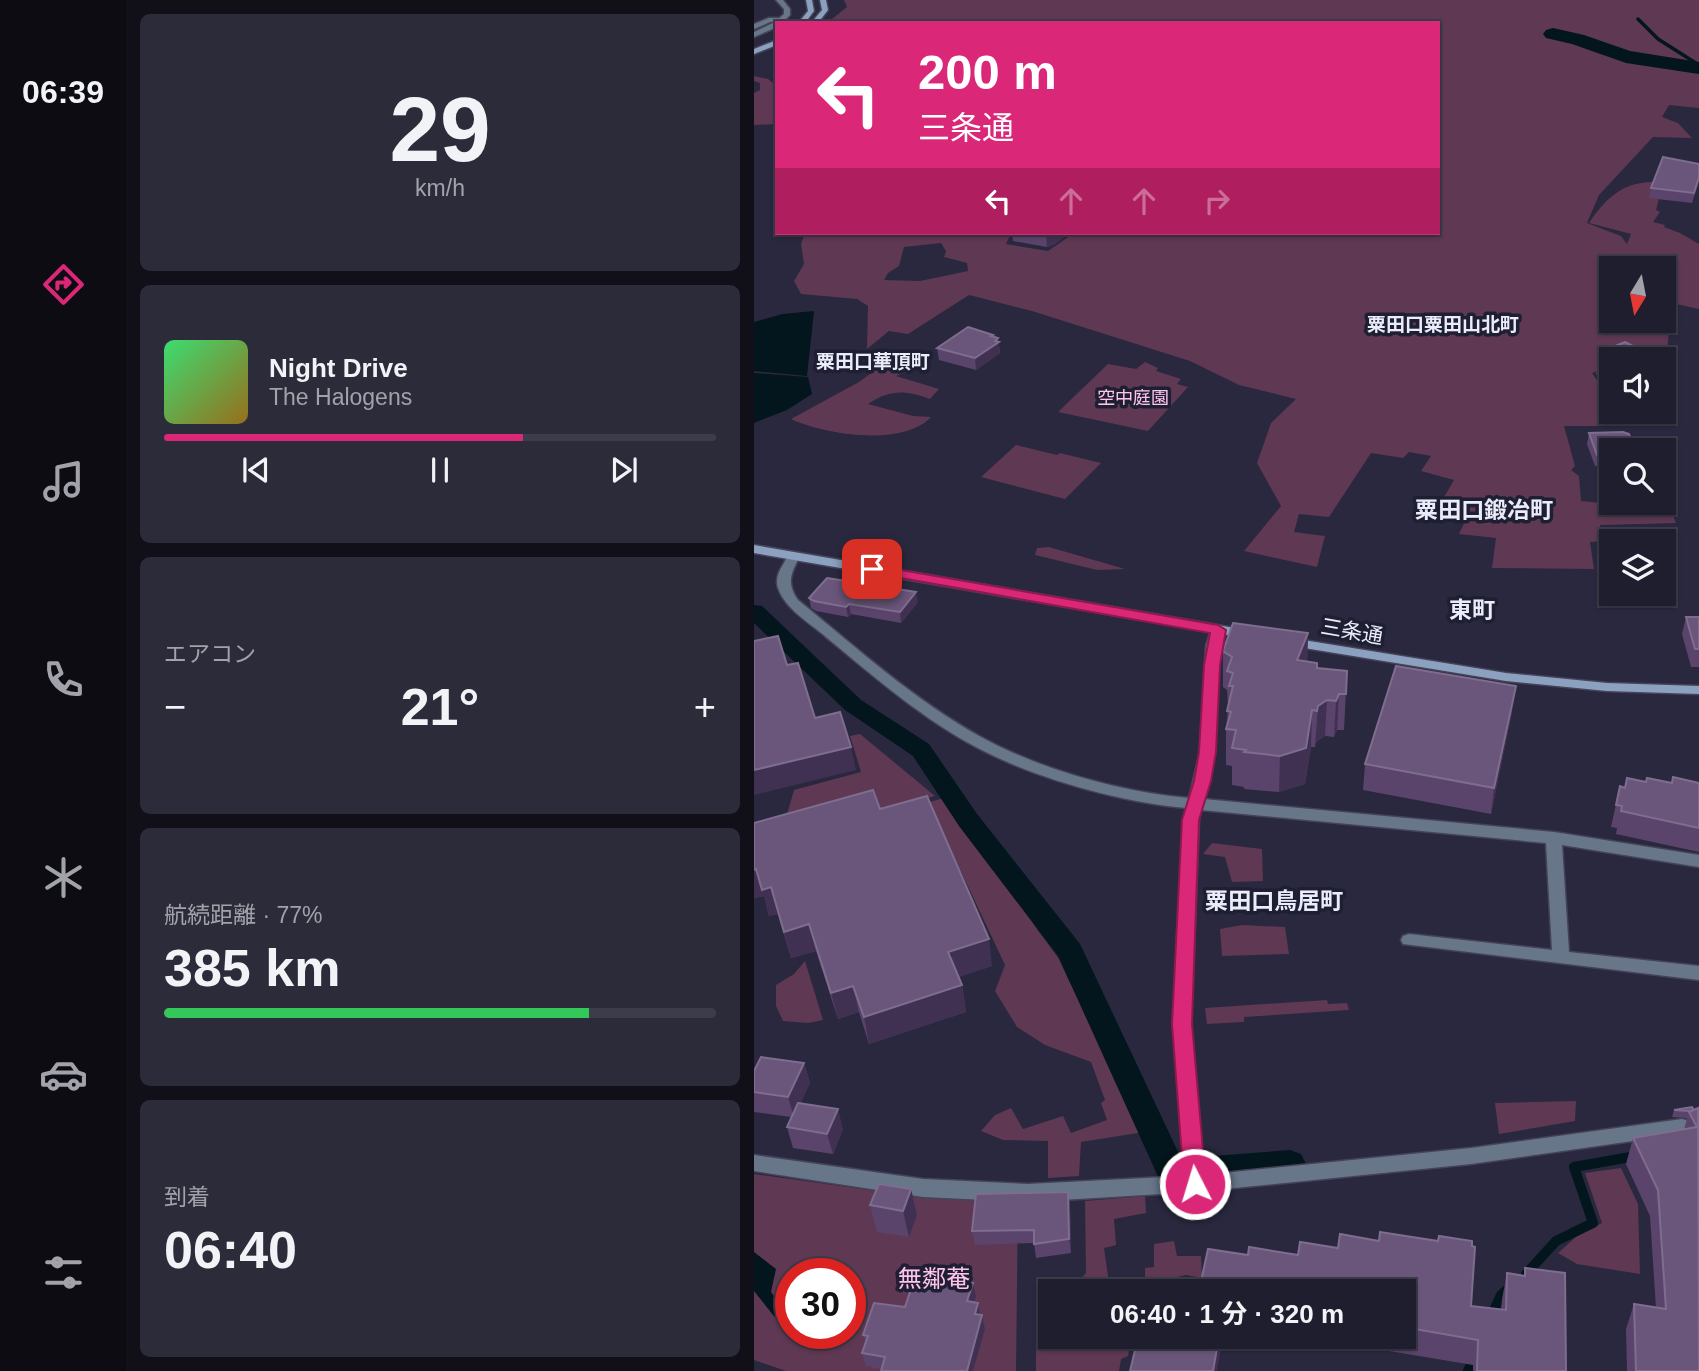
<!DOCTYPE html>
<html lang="ja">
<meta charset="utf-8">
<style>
body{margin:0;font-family:Helvetica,"Noto Sans JP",sans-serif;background:#2c2b3a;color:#f1f3f6;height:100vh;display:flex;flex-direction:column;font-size:26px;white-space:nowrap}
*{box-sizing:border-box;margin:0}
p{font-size:23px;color:#a1a2aa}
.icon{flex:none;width:38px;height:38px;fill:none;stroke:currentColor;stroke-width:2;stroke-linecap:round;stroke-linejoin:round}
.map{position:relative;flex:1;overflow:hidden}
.sheet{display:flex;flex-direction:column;gap:14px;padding:14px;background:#111019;width:628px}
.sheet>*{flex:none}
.top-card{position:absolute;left:21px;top:21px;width:665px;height:214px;border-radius:0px;box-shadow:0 2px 5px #0004,0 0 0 2px #3c3c4a;background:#db2777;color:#fff;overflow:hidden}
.needle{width:46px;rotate:190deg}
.controls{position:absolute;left:845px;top:256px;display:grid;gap:14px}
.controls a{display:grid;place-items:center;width:77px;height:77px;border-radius:0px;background:#1f1e2e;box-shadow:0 2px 5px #0004,0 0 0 2px #3c3c4a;font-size:35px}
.speed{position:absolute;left:21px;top:1258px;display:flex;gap:14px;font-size:35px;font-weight:700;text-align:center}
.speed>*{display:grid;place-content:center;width:91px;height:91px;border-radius:50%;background:#1f1e2e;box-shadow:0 2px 5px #0004,0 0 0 2px #3c3c4a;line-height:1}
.speed .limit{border:10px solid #d22;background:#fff;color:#111}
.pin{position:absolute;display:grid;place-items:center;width:60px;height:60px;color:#fff;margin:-30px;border-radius:14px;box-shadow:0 4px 10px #0006}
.me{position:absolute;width:77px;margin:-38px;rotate:355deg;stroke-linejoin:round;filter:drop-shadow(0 0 5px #0008)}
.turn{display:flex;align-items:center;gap:24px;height:147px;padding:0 28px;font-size:32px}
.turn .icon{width:91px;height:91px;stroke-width:2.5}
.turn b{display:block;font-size:49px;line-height:60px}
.lanes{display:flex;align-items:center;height:66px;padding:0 28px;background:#0003;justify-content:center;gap:35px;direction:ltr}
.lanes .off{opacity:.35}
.big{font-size:52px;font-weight:700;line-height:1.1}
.sheet .card{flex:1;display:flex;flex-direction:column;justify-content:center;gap:10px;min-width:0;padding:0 24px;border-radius:10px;background:#2c2b3a}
.sheet .dial{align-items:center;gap:0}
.dial b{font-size:91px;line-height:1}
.song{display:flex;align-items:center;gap:21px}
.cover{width:84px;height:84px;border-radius:10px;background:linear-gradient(135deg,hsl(140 70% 55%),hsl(40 70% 35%))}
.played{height:7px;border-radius:4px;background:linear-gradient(90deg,#db2777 65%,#3c3c4a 65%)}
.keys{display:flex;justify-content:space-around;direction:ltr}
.heat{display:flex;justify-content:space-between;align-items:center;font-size:38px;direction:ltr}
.charge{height:10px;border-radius:5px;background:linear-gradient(90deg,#34c759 77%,#3c3c4a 0)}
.trip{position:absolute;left:284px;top:1279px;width:378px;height:70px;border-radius:0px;background:#1f1e2e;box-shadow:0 2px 5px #0004,0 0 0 2px #3c3c4a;font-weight:700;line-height:70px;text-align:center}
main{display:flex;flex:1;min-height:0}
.menu{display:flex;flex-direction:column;width:126px;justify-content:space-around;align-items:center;background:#0c0c12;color:#a1a2aa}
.menu .icon{width:49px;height:49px}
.menu .selected{color:#db2777}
.menu b{font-size:32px;color:#f1f3f6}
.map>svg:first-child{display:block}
.green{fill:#5f3853;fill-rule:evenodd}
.water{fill:#03151d}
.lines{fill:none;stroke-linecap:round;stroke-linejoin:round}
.stream-far1{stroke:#03151d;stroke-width:3.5}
.stream{stroke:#03151d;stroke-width:10}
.canal{fill:#03151d;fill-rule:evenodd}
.river{fill:#03151d;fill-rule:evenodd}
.minor-casing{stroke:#444358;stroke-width:3}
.tertiary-casing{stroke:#444358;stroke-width:3}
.secondary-casing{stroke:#444358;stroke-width:3}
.minor{fill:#687689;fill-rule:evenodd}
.tertiary{fill:#687689;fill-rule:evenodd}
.secondary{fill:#8ba1bf;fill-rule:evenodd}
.wall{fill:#5b446b}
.shaded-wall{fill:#403152}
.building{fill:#6a567a;stroke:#7e6d8e;stroke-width:2}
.route{fill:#db2777;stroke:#8e194d;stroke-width:2}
.labels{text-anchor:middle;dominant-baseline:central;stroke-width:7;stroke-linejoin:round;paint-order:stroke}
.far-park-label{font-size:18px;fill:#ffc4eb;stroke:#1f1f34}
.far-neighbourhood-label{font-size:19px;font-weight:bold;fill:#ebecfa;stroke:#1f1f34}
.street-label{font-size:21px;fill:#ebecfa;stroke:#1f1f34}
.neighbourhood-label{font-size:23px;font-weight:bold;fill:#ebecfa;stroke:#1f1f34}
.near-park-label{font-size:24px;fill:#ffc4eb;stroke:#1f1f34}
</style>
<main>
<nav class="menu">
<b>06:39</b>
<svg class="icon selected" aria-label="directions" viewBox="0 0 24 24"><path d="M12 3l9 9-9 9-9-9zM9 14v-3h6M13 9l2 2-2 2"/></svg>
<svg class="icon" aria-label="music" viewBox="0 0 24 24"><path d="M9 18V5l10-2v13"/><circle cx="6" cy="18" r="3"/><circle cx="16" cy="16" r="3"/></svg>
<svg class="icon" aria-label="phone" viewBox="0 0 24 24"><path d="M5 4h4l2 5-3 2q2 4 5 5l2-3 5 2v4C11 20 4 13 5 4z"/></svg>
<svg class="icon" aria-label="climate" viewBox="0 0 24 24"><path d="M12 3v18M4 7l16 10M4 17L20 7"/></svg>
<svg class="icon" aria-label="car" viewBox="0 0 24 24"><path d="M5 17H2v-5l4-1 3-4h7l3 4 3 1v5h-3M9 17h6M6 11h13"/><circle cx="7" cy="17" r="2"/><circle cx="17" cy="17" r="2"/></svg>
<svg class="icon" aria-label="filters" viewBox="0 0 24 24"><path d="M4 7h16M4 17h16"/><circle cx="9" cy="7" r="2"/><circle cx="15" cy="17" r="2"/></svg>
</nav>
<section class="sheet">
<div class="card dial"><b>29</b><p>km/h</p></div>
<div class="card">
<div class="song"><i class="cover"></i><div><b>Night Drive</b><p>The Halogens</p></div></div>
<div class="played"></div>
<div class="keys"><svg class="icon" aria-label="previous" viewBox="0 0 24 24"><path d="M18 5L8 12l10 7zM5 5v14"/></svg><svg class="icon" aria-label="pause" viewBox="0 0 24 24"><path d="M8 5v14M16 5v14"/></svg><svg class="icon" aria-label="next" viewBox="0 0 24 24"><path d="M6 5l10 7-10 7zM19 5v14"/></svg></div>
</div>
<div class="card"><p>エアコン</p>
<div class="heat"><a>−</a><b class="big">21°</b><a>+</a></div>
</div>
<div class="card"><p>航続距離 · 77%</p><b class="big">385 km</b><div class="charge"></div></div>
<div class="card"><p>到着</p><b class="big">06:40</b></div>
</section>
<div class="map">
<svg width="945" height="1371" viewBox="0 0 945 1371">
<rect width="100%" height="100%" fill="#29283e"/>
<g class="green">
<path d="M 90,0 L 945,0 L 945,108 L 915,105 L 908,117 L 924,123 L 938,138 L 899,137 L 845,195 L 833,223 L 867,236 L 873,244 L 877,234 L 835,223 C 855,194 872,180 909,182 L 902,210 L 906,212 L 899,222 L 911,225 L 910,227 L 926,233 L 945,244 L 945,309 L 913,302 L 912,306 L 917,315 L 913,350 L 886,350 L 858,359 L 857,366 L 838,373 L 845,383 L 857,391 L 858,411 L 881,411 L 887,417 L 860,421 L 859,426 L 810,426 L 821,466 L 817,470 L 825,476 L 827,501 L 917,510 L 922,523 L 846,525 L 849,541 L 836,542 L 840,569 L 738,568 L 742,538 L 705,534 L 714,515 L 683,509 L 700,480 L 667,471 L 677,456 L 655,452 L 649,458 L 617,453 L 575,517 L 545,514 L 540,532 L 571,536 L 563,567 L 490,551 L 527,506 L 503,463 L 517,423 L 542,399 L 485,385 L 436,361 L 278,311 L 215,295 L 154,334 L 135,331 L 113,349 L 114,306 L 103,299 L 47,294 L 40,281 L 50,264 L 47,244 L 51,233 L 257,233 L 252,244 L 294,251 L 320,233 L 684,233 L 684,23 L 73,23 L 93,7 ZM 187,243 L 192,251 L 190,257 L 213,263 L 214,271 L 166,281 L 130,280 L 134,273 L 145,266 L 150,247 ZM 858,268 L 910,268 L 910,320 L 858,320 Z"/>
<polygon points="0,76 14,79 23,86 23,124 0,125 0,93 6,90 6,83 0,81"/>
<path d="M 139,357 L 163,364 L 161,368 L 142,376 L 185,389 L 176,399 C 152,390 136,389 114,404 L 159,416 L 177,417 C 149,447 71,435 37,419 L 105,382 Z"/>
<polygon points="391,362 404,368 402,371 427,379 423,384 434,387 394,431 304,412 354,364 382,369"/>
<polygon points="262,445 303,455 306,453 347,463 311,499 227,477"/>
<polygon points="295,547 371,569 343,570 281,555 283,548"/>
<polygon points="106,734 181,796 13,840 34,811 40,790 107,772 96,736"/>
<polygon points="190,798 227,848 242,861 282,928 305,959 315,981 382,1104 390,1132 327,1142 325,1176 294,1178 294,1141 249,1140 227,1131 241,1115 257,1108 269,1129 309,1116 317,1133 353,1120 347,1103 351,1100 337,1062 291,1045 263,1027 241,991 251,965 181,816 128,815"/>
<polygon points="458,843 508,849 509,881 478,882 471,857 449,854"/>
<polygon points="488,925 531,927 535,954 468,956 466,929"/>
<polygon points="51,961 69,1020 54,1023 29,1021 22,1006 22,985 40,974"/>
<polygon points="573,1000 574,1004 593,1003 595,1010 490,1017 490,1022 453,1024 451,1008"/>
<polygon points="822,1101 821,1121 745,1134 741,1103"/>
<polygon points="867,1168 884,1204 886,1274 823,1264 804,1253 824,1235 848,1223 831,1173"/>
<path d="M 0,1174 L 115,1190 L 264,1199 L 262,1371 L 32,1371 L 0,1360 ZM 37,1274 L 96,1274 L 96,1334 L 37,1334 Z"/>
<polygon points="391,1196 392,1213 360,1219 362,1245 350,1248 356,1290 391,1282 391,1268 400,1267 400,1244 420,1241 423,1256 447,1256 448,1278 432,1275 406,1281 390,1291 296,1292 296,1337 377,1337 374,1356 367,1359 365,1371 282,1371 282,1287 322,1284 332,1273 331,1201"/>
</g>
<g class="water">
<polygon points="60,311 53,376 0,371 0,322 29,314"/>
<polygon points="0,373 54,377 58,394 33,410 0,423"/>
<polygon points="0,1252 22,1269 17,1292 33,1314 35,1323 23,1320 0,1291"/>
</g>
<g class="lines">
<polyline class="stream-far1" points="884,19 904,39 945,65"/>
<g class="stream">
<polyline points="772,1274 802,1241 839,1223 820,1167 882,1156"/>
<polyline points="737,1317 747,1295 754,1289"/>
<polyline points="714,1371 720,1357"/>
</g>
<g class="canal">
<polygon points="0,605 8,606 107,700 175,744 223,814 326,944 434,1173 429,1183 418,1187 407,1183 304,956 205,826 159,756 91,710 0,623"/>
<polygon points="536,1150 547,1154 552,1164 547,1174 536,1178 460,1184 449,1180 444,1170 449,1160 460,1156"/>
</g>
<polygon class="river" points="799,28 830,35 876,51 945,62 945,74 872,63 818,44 792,38 789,34 792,30"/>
<g class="minor-casing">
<g id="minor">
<polygon points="28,18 30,21 16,22 0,29 0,24 15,18"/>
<path d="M 40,552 L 46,556 C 37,573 32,583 44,600 C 103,648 160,700 227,737 C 287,770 367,792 435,798 L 446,752 L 452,646 L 457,630 L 464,626 L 471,630 L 466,646 L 460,752 L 450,799 L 800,832 L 945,855 L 945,867 L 808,845 L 815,952 L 945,966 L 945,980 L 649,944 L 647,940 L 649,936 L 655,934 L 798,950 L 792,843 L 447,810 L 445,819 L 437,1024 L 450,1175 L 717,1148 L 928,1119 L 935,1121 L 937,1127 L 935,1133 L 717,1164 L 441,1192 L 274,1202 L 169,1197 L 0,1171 L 0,1155 L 169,1179 L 274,1184 L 431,1176 L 419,1024 L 429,819 L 432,808 C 373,803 296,782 242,757 C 179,728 125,681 72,637 C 56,623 31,609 24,588 C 21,579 25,571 30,563 C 33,557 34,554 40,552 Z"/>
</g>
</g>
<g class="tertiary-casing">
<polygon id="tertiary" points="22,0 29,0 36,9 36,15 28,23 23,23 23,27 0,37 0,32 21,22 30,14 30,9"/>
</g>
<g class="secondary-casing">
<g id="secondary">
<polygon points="52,0 58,0 60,11 51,23 44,23 54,11"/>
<polygon points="66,0 72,0 74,10 64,23 57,23 68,10"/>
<polygon points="23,40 23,45 0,54 0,49"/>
<polygon points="0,545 492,630 499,634 492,638 0,553"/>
<polygon points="537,638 752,673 853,683 945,686 945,694 853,691 752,681 532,645 530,642"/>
</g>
</g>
<use href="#minor" class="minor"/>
<use href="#tertiary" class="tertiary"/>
<use href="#secondary" class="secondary"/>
</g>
<g class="wall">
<polygon points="945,164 945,181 938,203 895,198 897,188"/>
<polygon points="258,233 315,233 301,244 293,247 259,241"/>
<polygon points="239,335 240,337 244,338 246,353 222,370 185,360 183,348"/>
<polygon points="846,352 892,353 891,359 858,359 858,382 842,374"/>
<polygon points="835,433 858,450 858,466 841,466 833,444"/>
<polygon points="55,598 164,602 147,623 97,614 94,617 62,611 57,608"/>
<polygon points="932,617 945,617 945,667 937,667 928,634"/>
<polygon points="554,633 553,662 563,668 593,671 590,730 583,730 580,737 571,736 562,742 561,747 557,747 551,784 525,792 490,789 490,787 478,785 478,766 472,765 472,729 474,707 473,690 469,687 469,651"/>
<polygon points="758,712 737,814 609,790 611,764"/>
<polygon points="892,782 945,783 945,852 862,834 863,828 857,827 866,786 871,788"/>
<polygon points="126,809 238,966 204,977 208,985 212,1012 115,1044 105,1012 84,1019 62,951 37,958 24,914 15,916 10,896 0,898 0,823"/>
<polygon points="50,1063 56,1083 46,1103 89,1129 79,1154 39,1148 33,1127 37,1117 0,1112 0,1071"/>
<polygon points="945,1108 945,1371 873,1371 872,1329 880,1304 902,1308 896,1216 872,1164 879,1138 930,1130 933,1118 918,1117 920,1110 940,1110"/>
<polygon points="157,1189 163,1215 155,1237 123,1232 116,1205"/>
<polygon points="314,1192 316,1205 317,1253 282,1258 280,1243 221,1245 218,1231"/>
<polygon points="626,1232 684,1241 685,1236 718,1241 718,1246 721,1247 717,1306 747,1310 748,1299 753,1273 770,1275 771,1268 811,1273 812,1371 719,1371 719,1365 581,1342 580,1350 505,1337 649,1337 649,1292 402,1292 405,1279 446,1286 454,1249 494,1255 495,1247 544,1255 546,1242 584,1248 586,1234 625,1241"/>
<polygon points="203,1277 203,1281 222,1297 220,1302 226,1315 228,1315 231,1329 219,1371 127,1371 127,1369 112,1366 108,1353 111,1343 109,1335 151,1307"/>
</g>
<g class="shaded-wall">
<polygon points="292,233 315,233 301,244 293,247"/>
<polygon points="239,335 240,345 241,341 244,338 246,353 222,370 221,358 237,336"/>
<polygon points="892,353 891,359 877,359"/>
<polygon points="162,592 164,602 147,623 146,612"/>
<polygon points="95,604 97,614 94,617 92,607"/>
<polygon points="554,633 553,668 543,660"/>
<polygon points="762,686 758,712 737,814 740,788"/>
<polygon points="585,694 583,730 580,737 582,701"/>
<polygon points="573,700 571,736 562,742 561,747 564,706"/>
<polygon points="558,710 557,747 551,784 525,792 526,756"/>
<polygon points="97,747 102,770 0,795 0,770"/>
<polygon points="2,869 10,896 0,898 0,870"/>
<polygon points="17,887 24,914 15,916 8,890"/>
<polygon points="55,924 62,951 37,958 30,932"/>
<polygon points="235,939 238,966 199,979 194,952"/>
<polygon points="208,985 212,1012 115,1044 110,1017"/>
<polygon points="99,986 105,1012 84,1019 77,993"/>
<polygon points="50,1063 56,1083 40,1118 34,1097"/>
<polygon points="84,1109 89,1129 79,1154 73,1134"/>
<polygon points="157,1189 163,1215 155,1237 149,1211"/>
<polygon points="314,1192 316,1205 317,1253 315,1239"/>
<polygon points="219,1283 222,1297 216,1315 213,1301"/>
<polygon points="224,1303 226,1316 221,1314"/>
<polygon points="228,1315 231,1329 219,1371 213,1371"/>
<polygon points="465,1337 469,1337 463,1371 459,1371"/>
</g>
<g class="building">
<polygon points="909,157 945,164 945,177 940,193 897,188"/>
<polygon points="214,327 239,335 237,336 244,338 241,341 245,342 221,358 183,348"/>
<polygon points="871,342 892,353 877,359 859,359 846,352"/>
<polygon points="869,432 875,434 881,450 858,450 858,454 843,455 835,433"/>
<polygon points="73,578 162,592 146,612 95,604 92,607 60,601 55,598"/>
<polygon points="932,617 945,617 945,649 941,649"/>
<polygon points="479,623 554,633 543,660 563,663 563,668 593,671 592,694 585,694 582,701 573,700 564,706 563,711 558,710 552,748 526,756 490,752 492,750 478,748 482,730 472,729 477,712 473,711 479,686 475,686 479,673 473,671 478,657 469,651"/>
<polygon points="24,636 33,665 44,663 61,718 86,712 97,747 0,770 0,641"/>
<polygon points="642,666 762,686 740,788 611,764"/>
<polygon points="919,777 945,783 945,828 867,811 868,806 862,805 866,786 871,788 873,778 892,782 893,778 918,783"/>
<polygon points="119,790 126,809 173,796 235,939 194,952 208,985 110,1017 99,986 77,993 55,924 30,932 17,887 8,890 2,869 0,870 0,823"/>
<polygon points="7,1057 50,1063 34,1097 0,1092 0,1071"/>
<polygon points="44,1103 84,1109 73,1134 33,1127"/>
<polygon points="938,1107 940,1110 936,1111 920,1110"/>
<polygon points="944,1108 945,1371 882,1371 880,1304 912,1309 904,1190 879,1138 943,1127 935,1112"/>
<polygon points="125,1184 157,1189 149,1211 116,1205"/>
<polygon points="314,1192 315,1239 280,1244 280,1230 218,1231 222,1194"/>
<polygon points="626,1232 684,1241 685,1236 718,1241 718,1246 721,1247 717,1306 752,1310 753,1273 771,1276 771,1268 811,1273 812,1371 723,1371 724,1340 649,1327 649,1292 402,1292 405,1279 446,1286 454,1249 494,1255 495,1247 544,1255 546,1242 584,1248 586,1234 625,1241"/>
<polygon points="172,1272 203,1277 201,1281 219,1283 213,1301 224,1303 221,1314 228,1315 213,1371 127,1371 131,1357 108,1353 114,1336 109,1335 120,1303 151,1307 157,1289 166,1290"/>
<polygon points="392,1337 465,1337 459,1371 376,1371 382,1346 390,1347"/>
</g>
<polygon class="route" points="118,565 464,625 472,630 466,665 462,752 457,781 445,820 438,1024 452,1184 449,1191 441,1194 433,1191 430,1184 418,1024 428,820 440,781 445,752 450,665 456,633 113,572 111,569"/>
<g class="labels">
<g class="far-park-label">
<text x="379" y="398">空中庭園</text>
</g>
<g class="far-neighbourhood-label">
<text x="689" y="324">粟田口粟田山北町</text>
<text x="119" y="361">粟田口華頂町</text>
</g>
<g class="street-label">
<text transform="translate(598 631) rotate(10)">三条通</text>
</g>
<g class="neighbourhood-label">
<text x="730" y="510">粟田口鍛冶町</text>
<text x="718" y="610">東町</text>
<text x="520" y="901">粟田口鳥居町</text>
</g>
<g class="near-park-label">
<text x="180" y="1278">無鄰菴</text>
</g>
</g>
</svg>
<div class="controls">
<a><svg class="needle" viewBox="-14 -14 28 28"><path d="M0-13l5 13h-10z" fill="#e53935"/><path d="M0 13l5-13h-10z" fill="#a1a2aa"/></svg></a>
<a><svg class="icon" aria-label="sound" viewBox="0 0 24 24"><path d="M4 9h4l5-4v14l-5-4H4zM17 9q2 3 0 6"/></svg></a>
<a><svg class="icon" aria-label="search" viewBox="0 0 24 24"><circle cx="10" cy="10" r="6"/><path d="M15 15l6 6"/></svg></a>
<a><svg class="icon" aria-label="layers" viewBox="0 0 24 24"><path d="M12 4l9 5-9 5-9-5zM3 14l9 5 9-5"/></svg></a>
</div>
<div class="speed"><div class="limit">30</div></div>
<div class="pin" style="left:118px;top:569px;background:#d93025"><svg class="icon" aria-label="arrive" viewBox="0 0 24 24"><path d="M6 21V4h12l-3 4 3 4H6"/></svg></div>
<svg class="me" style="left:441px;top:1184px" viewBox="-20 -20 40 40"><circle r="17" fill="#db2777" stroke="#fff" stroke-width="3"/><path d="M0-11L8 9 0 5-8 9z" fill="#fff"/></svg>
<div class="trip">06:40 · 1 分 · 320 m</div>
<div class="top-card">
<div class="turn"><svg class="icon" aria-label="left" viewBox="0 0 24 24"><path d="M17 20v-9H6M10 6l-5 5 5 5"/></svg><div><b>200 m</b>三条通</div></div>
<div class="lanes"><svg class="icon" aria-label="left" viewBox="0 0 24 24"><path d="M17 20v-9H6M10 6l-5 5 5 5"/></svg><svg class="icon off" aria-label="ahead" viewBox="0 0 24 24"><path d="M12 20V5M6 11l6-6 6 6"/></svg><svg class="icon off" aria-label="ahead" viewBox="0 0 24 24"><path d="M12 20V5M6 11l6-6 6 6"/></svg><svg class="icon off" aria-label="right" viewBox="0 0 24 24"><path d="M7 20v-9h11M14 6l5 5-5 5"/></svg></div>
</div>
</div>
</main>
